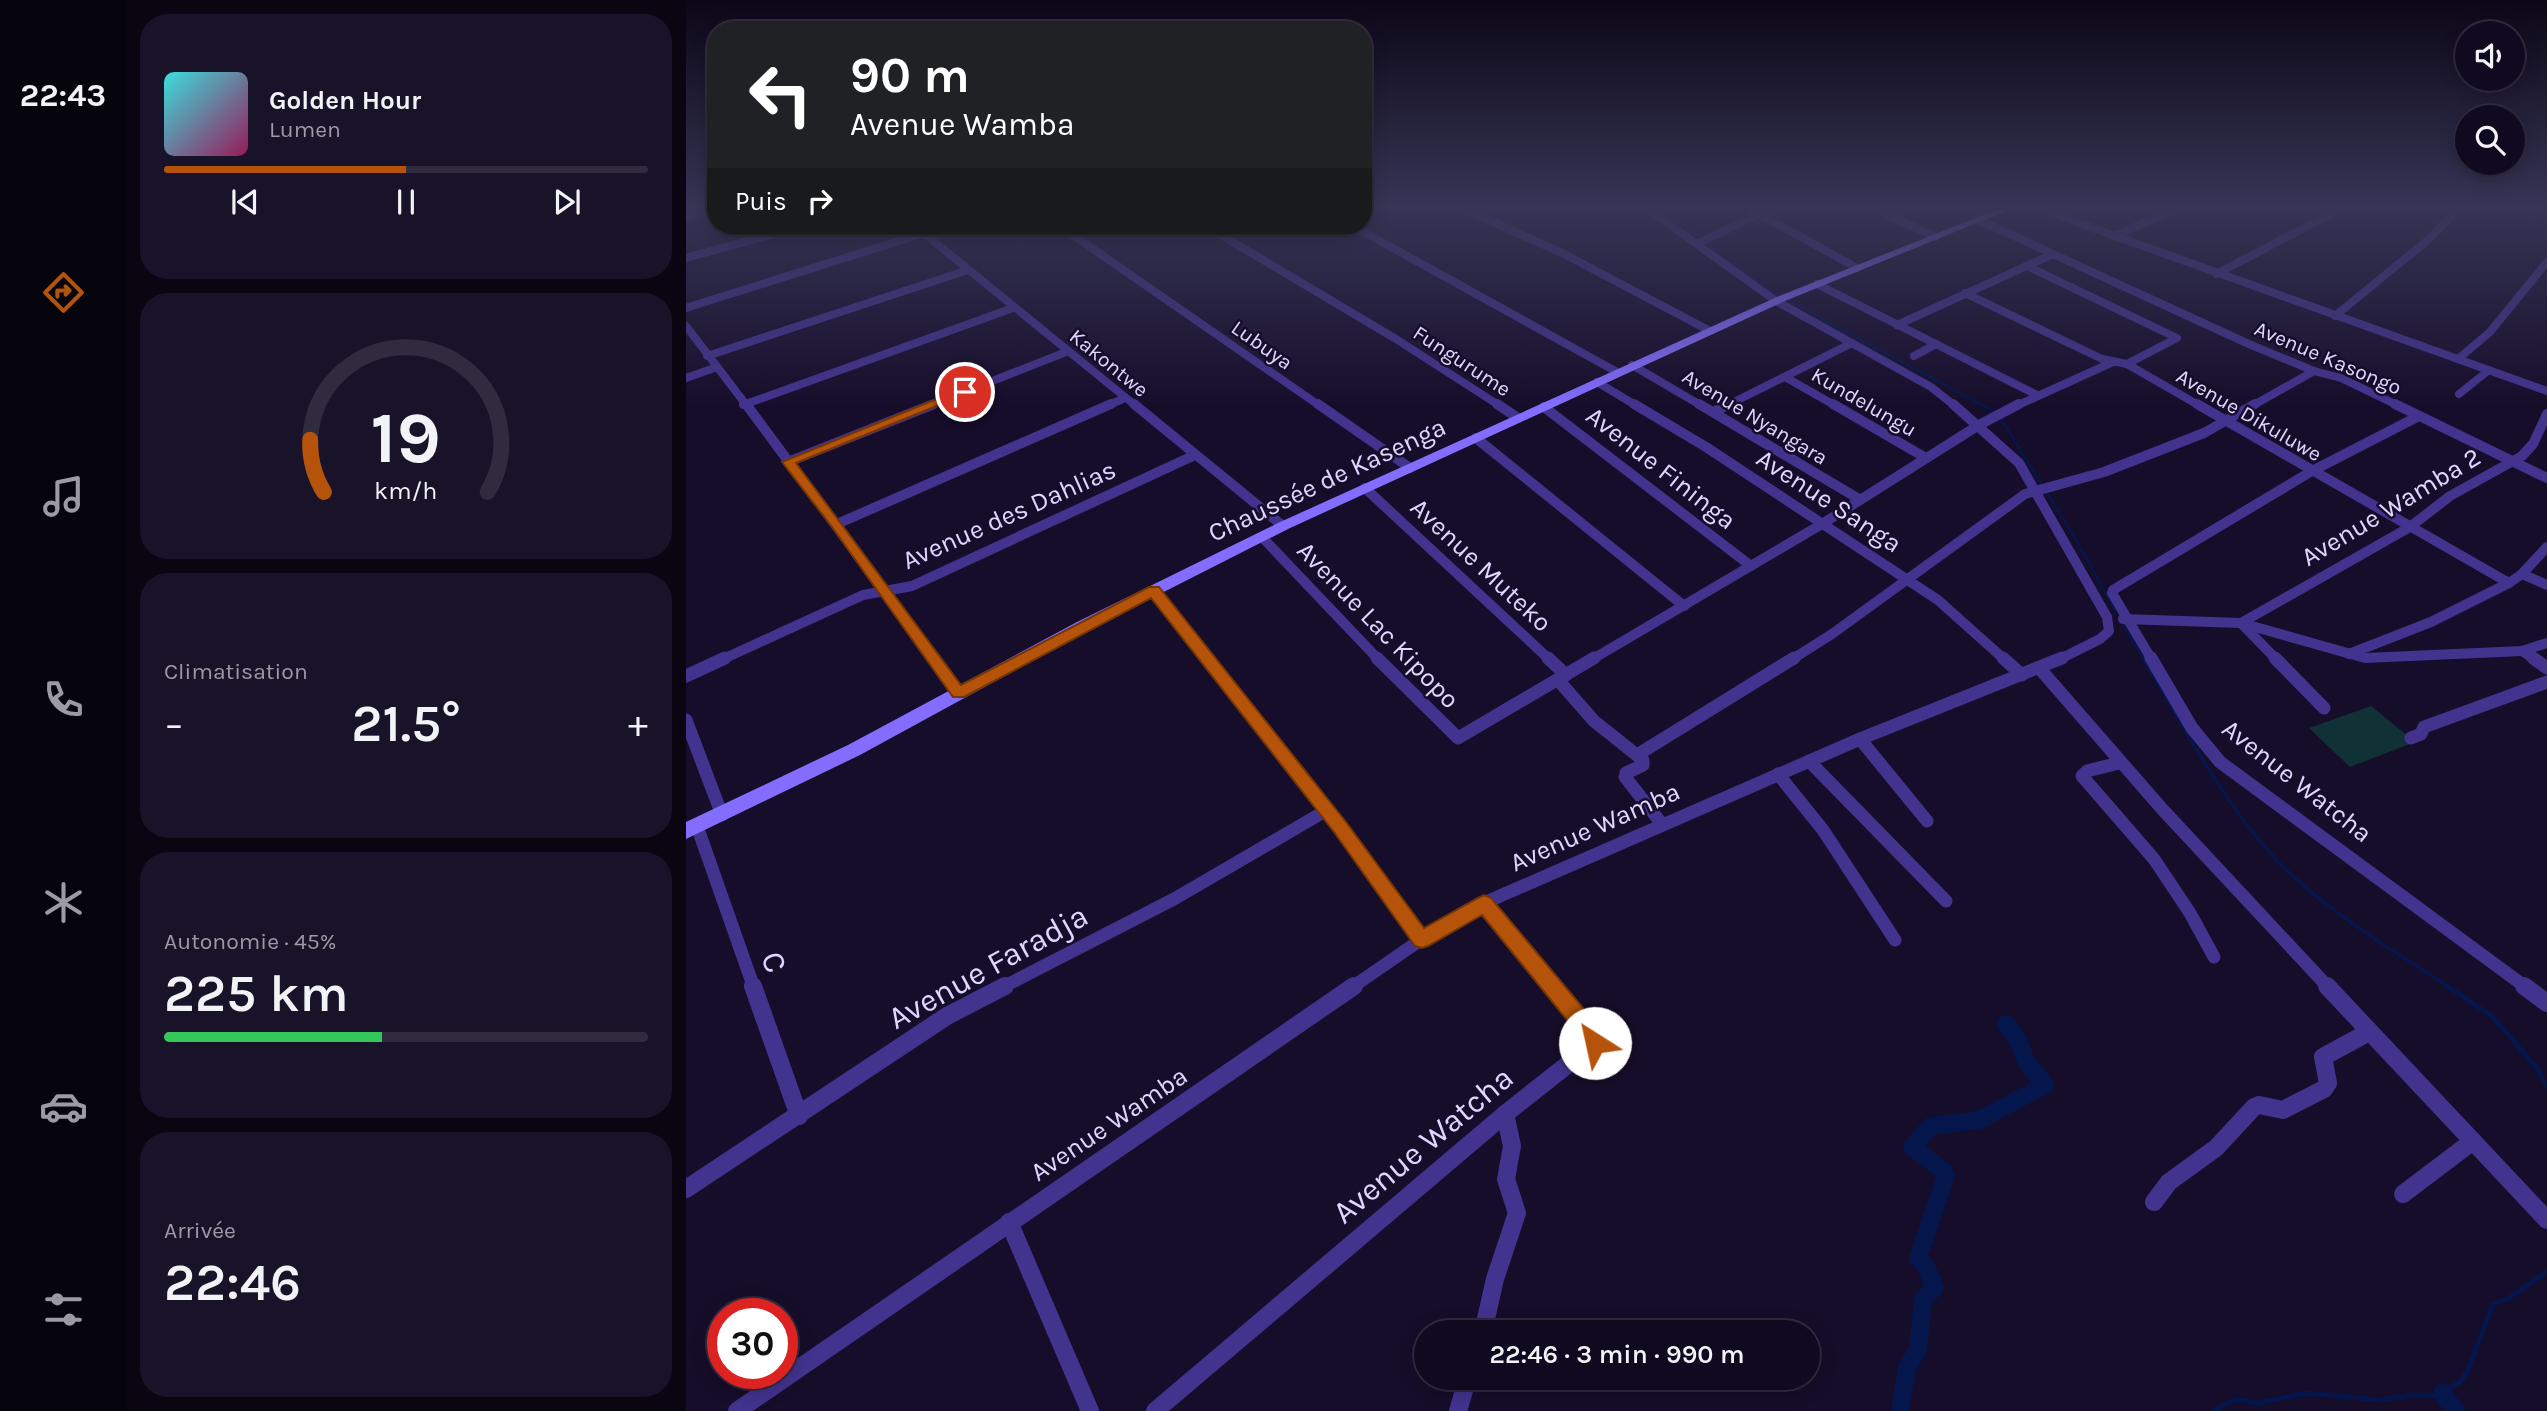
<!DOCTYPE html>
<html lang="fr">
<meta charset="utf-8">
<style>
body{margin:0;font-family:Karla,sans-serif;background:#191329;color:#f1f3f6;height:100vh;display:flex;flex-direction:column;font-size:26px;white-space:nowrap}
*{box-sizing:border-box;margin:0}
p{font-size:23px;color:#9c9aa5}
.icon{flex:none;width:38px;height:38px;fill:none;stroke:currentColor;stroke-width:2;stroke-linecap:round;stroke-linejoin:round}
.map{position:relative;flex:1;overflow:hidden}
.panel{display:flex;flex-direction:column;gap:14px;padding:14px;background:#090612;width:560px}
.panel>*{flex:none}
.top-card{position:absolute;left:21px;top:21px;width:665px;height:214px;border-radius:28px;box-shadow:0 4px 18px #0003,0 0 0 2px #302b3e;background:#202124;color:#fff;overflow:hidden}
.fabs{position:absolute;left:1769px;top:21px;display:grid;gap:14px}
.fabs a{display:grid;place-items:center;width:70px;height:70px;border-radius:50%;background:#100a20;box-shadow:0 4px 18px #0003,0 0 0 2px #302b3e;font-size:35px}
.speed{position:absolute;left:21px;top:1298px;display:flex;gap:14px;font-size:35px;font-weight:700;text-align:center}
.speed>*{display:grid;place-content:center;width:91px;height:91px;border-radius:50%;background:#100a20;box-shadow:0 4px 18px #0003,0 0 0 2px #302b3e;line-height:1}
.speed .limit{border:10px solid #d22;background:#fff;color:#111}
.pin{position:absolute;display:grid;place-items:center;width:60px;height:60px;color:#fff;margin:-30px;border:4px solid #fff;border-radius:50%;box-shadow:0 2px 7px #0007}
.me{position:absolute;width:77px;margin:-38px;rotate:325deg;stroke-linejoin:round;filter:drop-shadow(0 0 5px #0008)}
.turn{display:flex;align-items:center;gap:24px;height:147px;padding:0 28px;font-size:32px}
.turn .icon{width:91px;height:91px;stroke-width:2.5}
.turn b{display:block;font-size:49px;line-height:60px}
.then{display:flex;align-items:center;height:66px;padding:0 28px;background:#0003;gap:14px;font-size:26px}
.big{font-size:52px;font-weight:600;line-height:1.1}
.panel .tile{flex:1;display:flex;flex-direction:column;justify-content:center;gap:10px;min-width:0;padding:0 24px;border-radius:28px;background:#191329}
.panel .dial{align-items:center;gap:0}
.dial svg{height:182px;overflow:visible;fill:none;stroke:#302b3e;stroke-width:7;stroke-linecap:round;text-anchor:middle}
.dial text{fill:#f1f3f6;stroke:none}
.song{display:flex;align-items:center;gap:21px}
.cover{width:84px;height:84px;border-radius:10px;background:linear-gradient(135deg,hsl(180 70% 55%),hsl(330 70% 35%))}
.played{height:7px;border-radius:4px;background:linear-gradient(90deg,#b45309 50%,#302b3e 50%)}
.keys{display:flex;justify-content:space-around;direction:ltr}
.heat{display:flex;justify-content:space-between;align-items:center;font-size:38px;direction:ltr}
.charge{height:10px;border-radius:5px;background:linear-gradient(90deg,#34c759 45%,#302b3e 0)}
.trip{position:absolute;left:728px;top:1320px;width:406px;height:70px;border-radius:35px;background:#100a20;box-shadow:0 4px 18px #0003,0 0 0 2px #302b3e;font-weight:600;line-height:70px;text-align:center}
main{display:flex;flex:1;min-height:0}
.tabs{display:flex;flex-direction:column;width:126px;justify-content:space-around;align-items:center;background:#06040d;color:#9c9aa5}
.tabs .icon{width:49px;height:49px}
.tabs .active{color:#b45309}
.tabs b{font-size:32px;color:#f1f3f6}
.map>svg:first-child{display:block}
.green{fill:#103135}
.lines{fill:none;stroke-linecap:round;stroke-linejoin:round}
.stream-far2{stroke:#05164c;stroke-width:2.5}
.stream-far1{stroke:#05164c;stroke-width:3.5}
.stream{stroke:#05164c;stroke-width:5}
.canal{stroke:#05164c;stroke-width:18}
.minor-far3{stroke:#42338e;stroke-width:8}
.minor-far2{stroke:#42338e;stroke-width:10}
.minor-far1{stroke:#42338e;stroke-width:13}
.minor{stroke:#42338e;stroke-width:18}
.secondary{fill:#836dff;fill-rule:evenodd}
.route{fill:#b45309;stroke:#753606;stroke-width:2}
.labels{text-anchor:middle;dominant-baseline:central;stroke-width:5;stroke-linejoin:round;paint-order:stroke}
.far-street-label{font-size:21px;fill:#e0d6ff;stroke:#160d2a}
.street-label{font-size:26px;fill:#e0d6ff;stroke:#160d2a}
.near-street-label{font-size:32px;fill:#e0d6ff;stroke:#160d2a}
</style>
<main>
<nav class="tabs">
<b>22:43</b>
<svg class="icon active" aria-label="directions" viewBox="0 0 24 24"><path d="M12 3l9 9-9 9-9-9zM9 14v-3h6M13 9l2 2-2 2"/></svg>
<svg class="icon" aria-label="music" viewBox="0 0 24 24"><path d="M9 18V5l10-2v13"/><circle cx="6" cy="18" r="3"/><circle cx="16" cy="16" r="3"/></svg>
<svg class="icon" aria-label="phone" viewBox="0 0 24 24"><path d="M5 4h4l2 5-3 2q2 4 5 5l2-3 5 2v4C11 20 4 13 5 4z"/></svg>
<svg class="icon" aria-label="climate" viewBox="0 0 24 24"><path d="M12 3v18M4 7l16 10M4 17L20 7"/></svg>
<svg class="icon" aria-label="car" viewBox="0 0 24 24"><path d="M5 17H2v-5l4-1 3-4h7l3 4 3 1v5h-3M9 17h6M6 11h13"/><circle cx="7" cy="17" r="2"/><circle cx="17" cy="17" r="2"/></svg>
<svg class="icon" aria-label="filters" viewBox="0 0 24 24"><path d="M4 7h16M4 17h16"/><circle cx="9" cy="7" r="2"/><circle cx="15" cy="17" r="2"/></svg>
</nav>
<section class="panel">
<div class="tile">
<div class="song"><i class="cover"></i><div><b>Golden Hour</b><p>Lumen</p></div></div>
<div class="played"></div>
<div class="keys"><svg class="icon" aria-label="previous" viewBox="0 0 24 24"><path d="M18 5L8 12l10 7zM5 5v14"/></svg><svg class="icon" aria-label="pause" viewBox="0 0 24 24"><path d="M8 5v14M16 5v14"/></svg><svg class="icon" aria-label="next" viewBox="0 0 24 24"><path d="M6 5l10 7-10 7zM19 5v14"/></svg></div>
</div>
<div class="tile dial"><svg viewBox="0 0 100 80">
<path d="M14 69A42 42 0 1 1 86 69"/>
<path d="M14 69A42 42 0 0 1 8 46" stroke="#b45309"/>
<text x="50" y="56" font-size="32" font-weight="700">19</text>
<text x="50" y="72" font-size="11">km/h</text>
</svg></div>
<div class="tile"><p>Climatisation</p>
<div class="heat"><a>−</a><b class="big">21.5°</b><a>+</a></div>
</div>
<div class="tile"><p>Autonomie · 45%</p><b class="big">225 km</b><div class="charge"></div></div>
<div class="tile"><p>Arrivée</p><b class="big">22:46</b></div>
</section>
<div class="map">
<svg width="1861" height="1411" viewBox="0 0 1861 1411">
<rect width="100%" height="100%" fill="#160d2a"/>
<polygon class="green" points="1685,706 1729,742 1664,767 1623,728"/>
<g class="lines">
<g class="stream-far2">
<polyline points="975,209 1083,290 1307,411"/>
<polyline points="1856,209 1841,212 1861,235"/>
<polyline points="1314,417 1389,538 1429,610"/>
<polyline points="1436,623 1458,660"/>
</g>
<path class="stream-far1" d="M 1457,658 C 1497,725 1533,796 1585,854 C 1635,909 1703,947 1764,988"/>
<g class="stream">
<polyline points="1761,986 1806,1016 1850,1067 1861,1086"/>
<polyline points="1527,1411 1549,1399 1572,1403 1620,1393 1694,1400 1727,1395 1750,1396 1774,1382 1782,1370 1807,1304 1821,1299 1861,1272"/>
</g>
<g class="canal">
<polyline points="1756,1393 1770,1411"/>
<polyline points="1214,1411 1221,1367 1232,1350 1237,1300 1249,1287 1240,1267 1232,1258 1260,1176 1258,1171 1226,1147 1245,1126 1293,1120 1359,1085 1341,1063 1330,1036 1320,1024"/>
</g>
<g class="minor-far3">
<polyline points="779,209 880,255 1024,331"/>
<polyline points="962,209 1090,301 1245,387 1269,406"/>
<polyline points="1064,209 1171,268"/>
<polyline points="1189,209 1250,237"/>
<polyline points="1354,209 1861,391"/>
<polyline points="0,217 30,209"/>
<polyline points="1293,220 1565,345 1628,371 1655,378 1713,406"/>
<polyline points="229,226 450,406"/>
<polyline points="374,226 634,406"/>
<polyline points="520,226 710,339 814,406"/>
<polyline points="667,226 931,372"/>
<polyline points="1428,236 1490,209"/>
<polyline points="1013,243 1073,214"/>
<polyline points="0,258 116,226"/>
<polyline points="1341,266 1491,338 1441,364"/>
<polyline points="1530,274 1655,209"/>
<polyline points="1131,284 1351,395"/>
<polyline points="1279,293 1416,359 1441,364 1514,406"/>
<polyline points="0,308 238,233"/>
<polyline points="1649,316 1743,239 1772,209"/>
<polyline points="1211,325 1365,255"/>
<polyline points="0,326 61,406"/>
<polyline points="21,356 282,270"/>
<polyline points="1228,356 1250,344"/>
<polyline points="1772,359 1804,332 1861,262"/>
<polyline points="946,365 1016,406"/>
<polyline points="1099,377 1150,406"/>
<polyline points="0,378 31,367"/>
<polyline points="911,382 951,406"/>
<polyline points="1773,394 1803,370"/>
<polyline points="57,405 327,308"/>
<polyline points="243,406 380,352"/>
<polyline points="421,406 439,398"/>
<polyline points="1040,406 1166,343"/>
<polyline points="1330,406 1427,362"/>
<polyline points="1566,406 1628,371"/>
</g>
<g class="minor-far2">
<polyline points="60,404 249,660"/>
<polyline points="448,404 597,526"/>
<polyline points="632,404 724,468"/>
<polyline points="811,404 832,418"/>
<polyline points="948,404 1020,447 1252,600 1319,660"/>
<polyline points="1013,404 1173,499"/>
<polyline points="1147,404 1240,458"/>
<polyline points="1267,404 1333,463 1421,617 1423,631 1414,639 1372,660"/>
<polyline points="1511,404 1823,583"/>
<polyline points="1709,404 1861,478"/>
<polyline points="858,407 1065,566"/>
<polyline points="1028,412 1043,404"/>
<polyline points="790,438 998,606"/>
<polyline points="102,462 248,404"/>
<polyline points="679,488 864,660"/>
<polyline points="151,524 425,404"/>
<polyline points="576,537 693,660"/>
<polyline points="1836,574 1861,585"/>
<polyline points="468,590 523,660"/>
<polyline points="1437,619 1555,623 1679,658 1836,651 1861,643"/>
<polyline points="1836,651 1849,660"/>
<polyline points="1663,654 1745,622 1823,583 1836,574 1861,547"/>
<polyline points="35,660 177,595 226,586 509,455"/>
<polyline points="905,660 1136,524 1293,425 1333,404"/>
<polyline points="1105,660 1146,634 1339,494 1418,472 1518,433 1569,404"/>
<polyline points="1466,660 1426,593 1427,590 1626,471 1733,416"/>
<polyline points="1591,660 1555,623 1724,527 1764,496 1836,456 1847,444 1861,414"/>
</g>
<g class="minor-far1">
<polyline points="248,658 273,693"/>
<polyline points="521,658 654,827 736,939"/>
<polyline points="691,658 772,738 908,658"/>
<polyline points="862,658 880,675"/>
<polyline points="1317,658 1336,675"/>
<polyline points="1465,658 1506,728 1534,762 1841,988"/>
<polyline points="1589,658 1638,708"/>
<polyline points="1847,658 1861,668"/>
<polyline points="1354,669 1477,810 1643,988"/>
<polyline points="0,676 39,658"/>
<polyline points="872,680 908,721 957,760 957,765 940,773 939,777 976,824"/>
<polyline points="0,720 36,815"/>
<polyline points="1725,738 1735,734 1738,727 1861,682"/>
<polyline points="1174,739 1241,821"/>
<polyline points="951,755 1108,658"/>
<polyline points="1123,761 1260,901"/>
<polyline points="1433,763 1401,771 1396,776 1468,859 1504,913 1528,957"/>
<polyline points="1092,774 1137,830 1209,940"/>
<polyline points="11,826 68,988"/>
<polyline points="798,903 867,988"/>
<polyline points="315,988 488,899 641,810"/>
<polyline points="665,988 736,939 798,903 1174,739 1376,658"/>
</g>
<g class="minor">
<polyline points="67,986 113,1116"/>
<polyline points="1641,986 1861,1220"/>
<polyline points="1838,986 1861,1003"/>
<polyline points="0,1189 261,1016 319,986"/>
<polyline points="1717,1194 1787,1141"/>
<polyline points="1468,1202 1483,1182 1530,1148 1568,1107 1573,1105 1597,1110 1638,1089 1642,1083 1637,1057 1683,1032"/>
<polyline points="323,1222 404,1411"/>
<polyline points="797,1332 809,1279 831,1213 820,1179 826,1146 819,1114"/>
<polyline points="51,1411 668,986"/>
<polyline points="469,1411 819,1114 909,1043 905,1034 866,986"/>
<polyline points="772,1411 782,1377"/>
</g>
<polygon class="secondary" points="1312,209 1325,209 1099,301 602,529 403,630 174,755 0,839 0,822 162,745 391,622 592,523 1091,297"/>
</g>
<linearGradient id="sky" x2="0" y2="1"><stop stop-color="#0c0717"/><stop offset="0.51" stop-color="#363555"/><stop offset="1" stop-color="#363555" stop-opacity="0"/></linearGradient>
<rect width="1861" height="406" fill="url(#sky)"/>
<polygon class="route" points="275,389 285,392 110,463 275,685 463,587 473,587 660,822 738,928 792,898 798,895 805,898 913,1027 919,1043 916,1050 909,1053 902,1050 898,1041 796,915 742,946 736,948 729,946 648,832 465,598 278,697 267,697 146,527 96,462"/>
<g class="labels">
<g class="far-street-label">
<text transform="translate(576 345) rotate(35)">Lubuya</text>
<text transform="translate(1642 358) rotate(23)">Avenue Kasongo</text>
<text transform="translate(776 361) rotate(33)">Fungurume</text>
<text transform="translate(423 363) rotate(39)">Kakontwe</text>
<text transform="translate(1178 402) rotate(30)">Kundelungu</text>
<text transform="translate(1563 415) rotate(30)">Avenue Dikuluwe</text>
<text transform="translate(1069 417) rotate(31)">Avenue Nyangara</text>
</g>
<g class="street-label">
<text transform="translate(975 468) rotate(38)">Avenue Fininga</text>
<text transform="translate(641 480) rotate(-25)">Chaussée de Kasenga</text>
<text transform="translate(1143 501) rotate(33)">Avenue Sanga</text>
<text transform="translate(1705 507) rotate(-31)">Avenue Wamba 2</text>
<text transform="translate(323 515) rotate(-24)">Avenue des Dahlias</text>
<text transform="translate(795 565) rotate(43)">Avenue Muteko</text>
<text transform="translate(692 625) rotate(46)">Avenue Lac Kipopo</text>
<text transform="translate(1611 781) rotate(38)">Avenue Watcha</text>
<text transform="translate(909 827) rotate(-24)">Avenue Wamba</text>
<text transform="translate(423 1124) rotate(-34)">Avenue Wamba</text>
</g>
<g class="near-street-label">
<text transform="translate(88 962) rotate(71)">C</text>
<text transform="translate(302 967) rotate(-29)">Avenue Faradja</text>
<text transform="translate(737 1145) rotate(-40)">Avenue Watcha</text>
</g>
</g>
</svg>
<div class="fabs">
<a><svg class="icon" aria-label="sound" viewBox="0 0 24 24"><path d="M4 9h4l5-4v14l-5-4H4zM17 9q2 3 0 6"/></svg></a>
<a><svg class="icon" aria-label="search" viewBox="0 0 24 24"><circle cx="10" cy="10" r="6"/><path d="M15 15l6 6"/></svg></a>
</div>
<div class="speed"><div class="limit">30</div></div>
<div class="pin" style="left:279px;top:392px;background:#d93025"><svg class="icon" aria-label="arrive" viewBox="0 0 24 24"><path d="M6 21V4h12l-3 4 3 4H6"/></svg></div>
<svg class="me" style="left:909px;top:1043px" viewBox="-20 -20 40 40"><circle r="19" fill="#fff"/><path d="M0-13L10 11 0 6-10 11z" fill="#b45309"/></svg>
<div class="trip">22:46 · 3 min · 990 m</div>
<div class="top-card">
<div class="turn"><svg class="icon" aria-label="left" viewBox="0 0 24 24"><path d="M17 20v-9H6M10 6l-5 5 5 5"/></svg><div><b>90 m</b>Avenue Wamba</div></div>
<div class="then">Puis<svg class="icon" aria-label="right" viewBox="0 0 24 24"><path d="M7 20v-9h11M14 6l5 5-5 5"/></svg></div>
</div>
</div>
</main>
